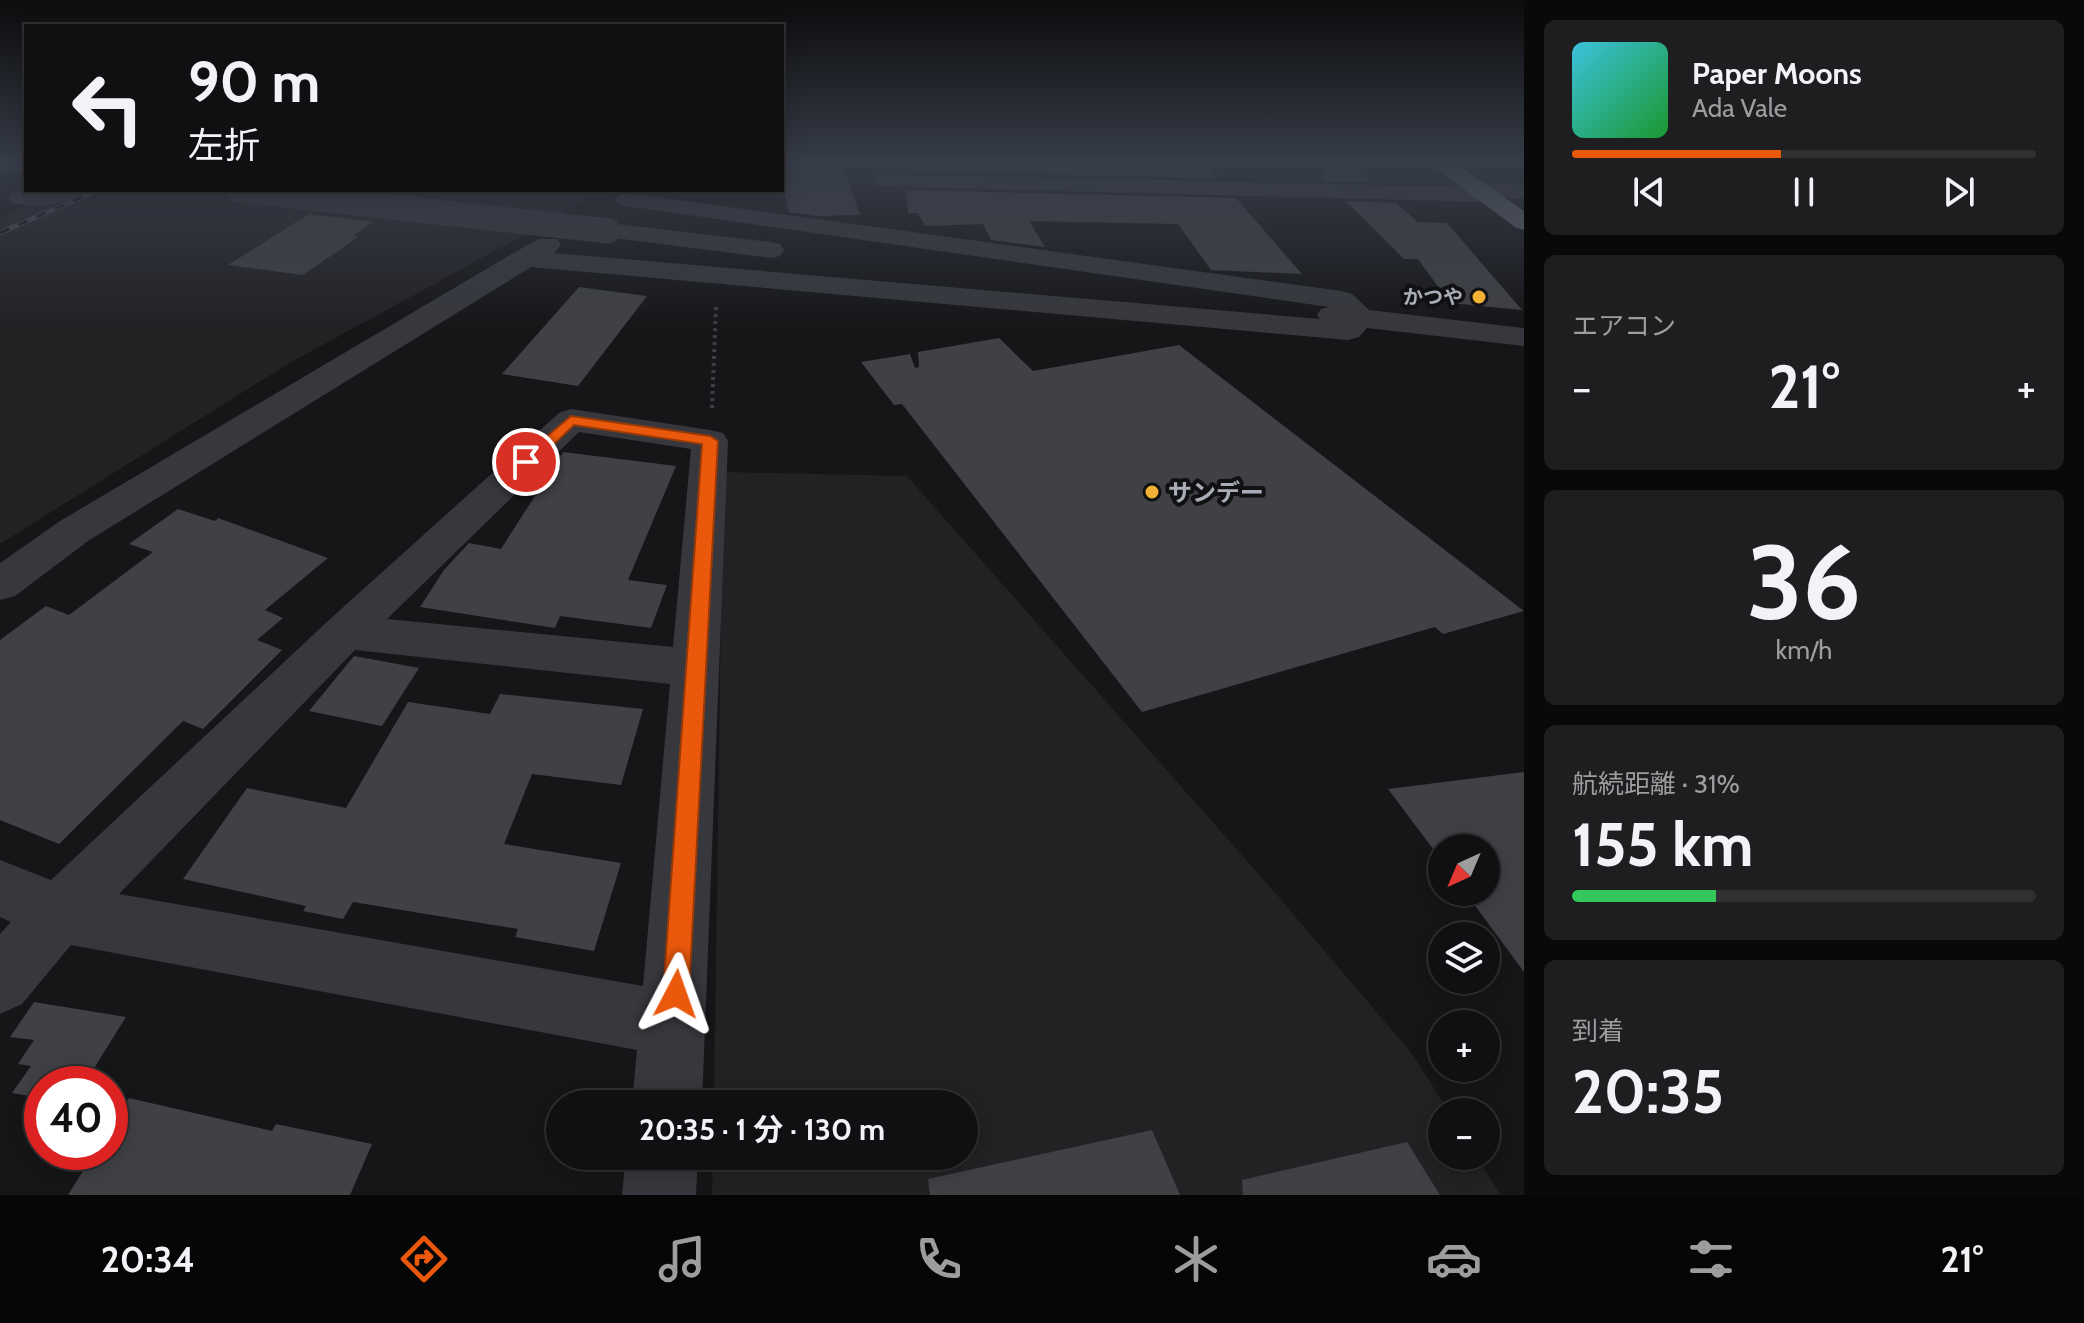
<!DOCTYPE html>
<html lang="ja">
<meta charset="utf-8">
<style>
body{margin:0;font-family:Cabin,"Noto Sans JP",sans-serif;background:#1e1e20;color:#f1f3f6;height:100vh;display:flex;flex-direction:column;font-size:30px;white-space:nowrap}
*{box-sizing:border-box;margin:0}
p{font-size:26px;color:#9c9d9f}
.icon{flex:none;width:44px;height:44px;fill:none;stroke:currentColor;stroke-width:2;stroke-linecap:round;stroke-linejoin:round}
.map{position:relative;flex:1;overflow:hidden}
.sheet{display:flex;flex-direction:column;gap:20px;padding:20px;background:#09090a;width:560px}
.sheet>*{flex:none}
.top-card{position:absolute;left:24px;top:24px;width:760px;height:168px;border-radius:0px;box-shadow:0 4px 20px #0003,0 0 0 2px #303032;background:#101012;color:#f1f3f6;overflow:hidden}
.needle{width:52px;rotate:224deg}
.tools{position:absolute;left:1428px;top:834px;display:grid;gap:16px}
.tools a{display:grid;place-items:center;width:72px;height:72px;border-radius:50%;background:#101012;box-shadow:0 4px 20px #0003,0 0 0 2px #303032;font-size:40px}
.speed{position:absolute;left:24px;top:1066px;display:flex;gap:16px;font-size:40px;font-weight:700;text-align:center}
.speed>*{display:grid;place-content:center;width:104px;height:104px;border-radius:50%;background:#101012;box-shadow:0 4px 20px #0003,0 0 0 2px #303032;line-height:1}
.speed .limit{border:12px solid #d22;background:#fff;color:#111}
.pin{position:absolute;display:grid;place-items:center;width:68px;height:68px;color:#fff;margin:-34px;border:4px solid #fff;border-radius:50%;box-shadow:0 2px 8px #0007}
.me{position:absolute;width:88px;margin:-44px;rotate:4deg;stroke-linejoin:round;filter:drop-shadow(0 0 6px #0008)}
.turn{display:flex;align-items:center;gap:28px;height:168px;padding:0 32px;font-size:36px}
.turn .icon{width:104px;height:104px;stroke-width:2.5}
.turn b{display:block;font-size:56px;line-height:68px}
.big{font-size:60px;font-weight:700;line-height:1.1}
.sheet .widget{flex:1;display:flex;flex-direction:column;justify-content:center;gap:12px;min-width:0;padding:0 28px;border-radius:12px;background:#1e1e20}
.sheet .dial{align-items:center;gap:0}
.dial b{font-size:104px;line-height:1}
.song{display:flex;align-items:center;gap:24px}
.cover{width:96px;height:96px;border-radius:12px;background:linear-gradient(135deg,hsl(190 70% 55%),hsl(130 70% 35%))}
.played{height:8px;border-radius:4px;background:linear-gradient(90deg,#ea580c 45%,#303032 45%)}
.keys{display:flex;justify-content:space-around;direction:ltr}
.heat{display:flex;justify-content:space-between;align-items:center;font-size:44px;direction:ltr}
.charge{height:12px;border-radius:6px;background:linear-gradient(90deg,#34c759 31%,#303032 0)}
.trip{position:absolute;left:546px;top:1090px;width:432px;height:80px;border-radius:40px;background:#101012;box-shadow:0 4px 20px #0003,0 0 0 2px #303032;font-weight:700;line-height:80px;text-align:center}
.tab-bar{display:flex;height:128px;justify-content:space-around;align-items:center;background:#060607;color:#9c9d9f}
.tab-bar .icon{width:56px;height:56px}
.tab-bar .selected{color:#ea580c}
.tab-bar b{font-size:36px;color:#f1f3f6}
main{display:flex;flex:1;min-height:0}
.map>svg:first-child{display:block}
.built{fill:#222225}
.building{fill:#404145}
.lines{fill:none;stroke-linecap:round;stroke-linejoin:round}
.path{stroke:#3d3f44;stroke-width:4;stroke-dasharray:3 4;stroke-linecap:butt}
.minor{fill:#37383d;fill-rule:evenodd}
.highway{fill:#63666e;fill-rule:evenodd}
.rail-casing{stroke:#4a4c52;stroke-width:5}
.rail{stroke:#111113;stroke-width:3;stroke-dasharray:10;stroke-linecap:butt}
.minor-bridge{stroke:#37383d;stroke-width:25}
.route{fill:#ea580c;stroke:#983908;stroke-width:2}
.poi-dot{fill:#f2b134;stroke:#111113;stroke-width:3}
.labels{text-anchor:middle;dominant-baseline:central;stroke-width:8;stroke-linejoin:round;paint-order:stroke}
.far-poi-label{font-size:20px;font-weight:bold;fill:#a8adb8;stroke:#111113;text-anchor:end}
.poi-label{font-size:24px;font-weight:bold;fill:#a8adb8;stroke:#111113;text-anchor:start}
</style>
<main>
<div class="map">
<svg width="1524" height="1195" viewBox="0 0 1524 1195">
<rect width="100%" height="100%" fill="#161618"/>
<g class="built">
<polygon points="63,190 606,190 288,364 0,544 0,217"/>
<polygon points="723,472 907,476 1277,895 1413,1055 1449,1112 1442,1112 1442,1156 1476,1156 1501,1195 712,1195 713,1156 964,1156 964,1104 714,1104"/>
</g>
<g class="building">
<polygon points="782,161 841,161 860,215 816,216 789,212 782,186"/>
<polygon points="904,161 1204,161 1218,178 905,171"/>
<polygon points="1333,161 1347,161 1371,182 1325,181 1320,176"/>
<polygon points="906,190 1236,198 1302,274 1211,270 1178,224 1029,221 1045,247 991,240 983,224 925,226 918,213 908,213"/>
<polygon points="1346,201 1396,203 1418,222 1447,223 1522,310 1450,303 1418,259 1404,259"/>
<polygon points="309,214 373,222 353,236 358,237 303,275 228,265"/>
<polygon points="579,287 647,296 578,386 502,374"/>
<polygon points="999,338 1033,371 1179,345 1524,611 1443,634 1435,627 1142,712 902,404 894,405 861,362 910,354 915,368 919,367 918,352"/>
<polygon points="563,452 676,466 628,580 667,585 651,628 560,616 555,628 420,607 444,570 469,543 501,549"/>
<polygon points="178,509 215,521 218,518 328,558 265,610 283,618 257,640 282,650 203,729 183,721 59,844 0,820 0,640 46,606 69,615 153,552 129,544"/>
<polygon points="354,656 419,668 382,726 309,711"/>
<polygon points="500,694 643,709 621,785 532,774 504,844 621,863 594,951 515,937 518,929 353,902 343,919 303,911 306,906 183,879 247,788 346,808 408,702 490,714"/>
<polygon points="1524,772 1524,972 1465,892 1486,892 1486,848 1442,848 1442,861 1388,789"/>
<polygon points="34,1002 126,1017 84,1084 42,1084 42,1098 12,1093 31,1066 18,1064 34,1040 10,1037"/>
<polygon points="129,1098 272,1131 276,1124 372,1144 350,1195 68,1195 95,1152 110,1152 110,1128"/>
<polygon points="1152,1130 1180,1195 930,1195 928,1179"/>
<polygon points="1407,1142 1440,1195 1243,1195 1242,1180"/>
</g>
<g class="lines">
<polyline class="path" points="712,408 716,306"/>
<g class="minor">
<polygon points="0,161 26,161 26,173 0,171"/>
<polygon points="885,174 1465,187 1476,182 1524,185 1524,199 1494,197 1484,202 877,186 874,181 877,176"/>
<path d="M 83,190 C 70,206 31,208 12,203 L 8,198 L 12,193 L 20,191 Z"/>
<polygon points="627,193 1342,291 1352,294 1369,310 1524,328 1524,346 1367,328 1359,337 1348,340 531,267 88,541 15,596 0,600 0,563 60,521 515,252 539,239 557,239 561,245 554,253 1320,319 1317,315 1321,309 1329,307 619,205 615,200 619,195"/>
<polygon points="608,223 771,242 780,244 784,250 780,256 771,258 599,236 595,231 599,226"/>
<path d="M 571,409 L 710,430 L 723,433 L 728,441 L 702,1104 L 632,1104 L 637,1050 L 71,945 L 22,1004 L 0,1014 L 0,934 L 11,922 L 0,917 L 0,860 L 51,880 L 329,620 L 559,413 ZM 579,432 L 691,449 L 673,647 L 387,619 ZM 355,650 L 670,684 L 643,986 L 119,894 Z"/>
<polygon points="626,1156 698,1156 696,1195 622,1195"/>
</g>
<polygon class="highway" points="1426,161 1452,161 1524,211 1524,230 1515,227"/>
<g class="rail-casing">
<polyline id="rail" points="0,233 98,190"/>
</g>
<use href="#rail" class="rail"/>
<polyline class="minor-bridge" points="239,190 608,231"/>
</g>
<linearGradient id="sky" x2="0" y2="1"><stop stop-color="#0c0c0d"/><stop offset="0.49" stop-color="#363c48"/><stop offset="1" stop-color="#363c48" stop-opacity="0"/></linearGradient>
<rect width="1524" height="329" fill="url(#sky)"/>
<polygon class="route" points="571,416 710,436 718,441 689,994 685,1004 676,1008 666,1004 663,994 702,444 574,425 531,466 520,466 520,459"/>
<g class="poi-dot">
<circle cx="1479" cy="297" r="8"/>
<circle cx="1152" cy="492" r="8"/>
</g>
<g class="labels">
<g class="far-poi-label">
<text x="1463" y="297">かつや</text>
</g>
<g class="poi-label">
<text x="1168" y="492">サンデー</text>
</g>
</g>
</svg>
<div class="tools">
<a><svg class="needle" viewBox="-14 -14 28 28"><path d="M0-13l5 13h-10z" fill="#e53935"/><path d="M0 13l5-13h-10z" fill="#9c9d9f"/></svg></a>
<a><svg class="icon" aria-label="layers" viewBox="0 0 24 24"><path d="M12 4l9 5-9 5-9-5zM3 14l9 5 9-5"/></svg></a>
<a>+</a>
<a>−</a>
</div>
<div class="speed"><div class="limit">40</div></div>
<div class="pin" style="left:526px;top:462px;background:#d93025"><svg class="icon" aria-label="arrive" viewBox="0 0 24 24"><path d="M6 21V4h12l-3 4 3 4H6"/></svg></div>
<svg class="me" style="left:676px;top:994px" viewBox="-20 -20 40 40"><path d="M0-17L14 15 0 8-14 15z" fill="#ea580c" stroke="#fff" stroke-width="4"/></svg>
<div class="trip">20:35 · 1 分 · 130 m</div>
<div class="top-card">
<div class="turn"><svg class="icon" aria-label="left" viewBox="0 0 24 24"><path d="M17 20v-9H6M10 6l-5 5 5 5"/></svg><div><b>90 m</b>左折</div></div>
</div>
</div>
<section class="sheet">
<div class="widget">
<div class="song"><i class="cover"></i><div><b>Paper Moons</b><p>Ada Vale</p></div></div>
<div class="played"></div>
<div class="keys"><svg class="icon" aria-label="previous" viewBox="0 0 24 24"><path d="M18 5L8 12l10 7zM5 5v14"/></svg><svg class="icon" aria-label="pause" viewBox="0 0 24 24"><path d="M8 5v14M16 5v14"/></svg><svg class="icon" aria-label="next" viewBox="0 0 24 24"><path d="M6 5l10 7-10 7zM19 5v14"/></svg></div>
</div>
<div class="widget"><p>エアコン</p>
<div class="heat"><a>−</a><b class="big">21°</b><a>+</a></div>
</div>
<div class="widget dial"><b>36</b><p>km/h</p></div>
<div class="widget"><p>航続距離 · 31%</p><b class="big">155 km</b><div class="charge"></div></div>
<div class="widget"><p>到着</p><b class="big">20:35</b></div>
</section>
</main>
<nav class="tab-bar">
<b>20:34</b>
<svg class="icon selected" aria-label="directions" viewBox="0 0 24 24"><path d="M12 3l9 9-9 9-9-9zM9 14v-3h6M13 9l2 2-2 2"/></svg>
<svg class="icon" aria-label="music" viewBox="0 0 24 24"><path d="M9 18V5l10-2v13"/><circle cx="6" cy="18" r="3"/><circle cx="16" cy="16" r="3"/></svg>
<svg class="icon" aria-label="phone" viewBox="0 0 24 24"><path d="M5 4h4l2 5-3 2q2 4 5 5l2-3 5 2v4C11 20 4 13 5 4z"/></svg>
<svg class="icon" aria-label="climate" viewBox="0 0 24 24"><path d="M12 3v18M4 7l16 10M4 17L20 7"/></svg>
<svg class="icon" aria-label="car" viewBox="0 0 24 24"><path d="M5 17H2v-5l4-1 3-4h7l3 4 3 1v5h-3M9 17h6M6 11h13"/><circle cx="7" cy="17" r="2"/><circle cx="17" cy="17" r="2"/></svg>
<svg class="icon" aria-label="filters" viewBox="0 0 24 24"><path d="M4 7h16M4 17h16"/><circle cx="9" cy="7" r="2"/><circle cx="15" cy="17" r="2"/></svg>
<b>21°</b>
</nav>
